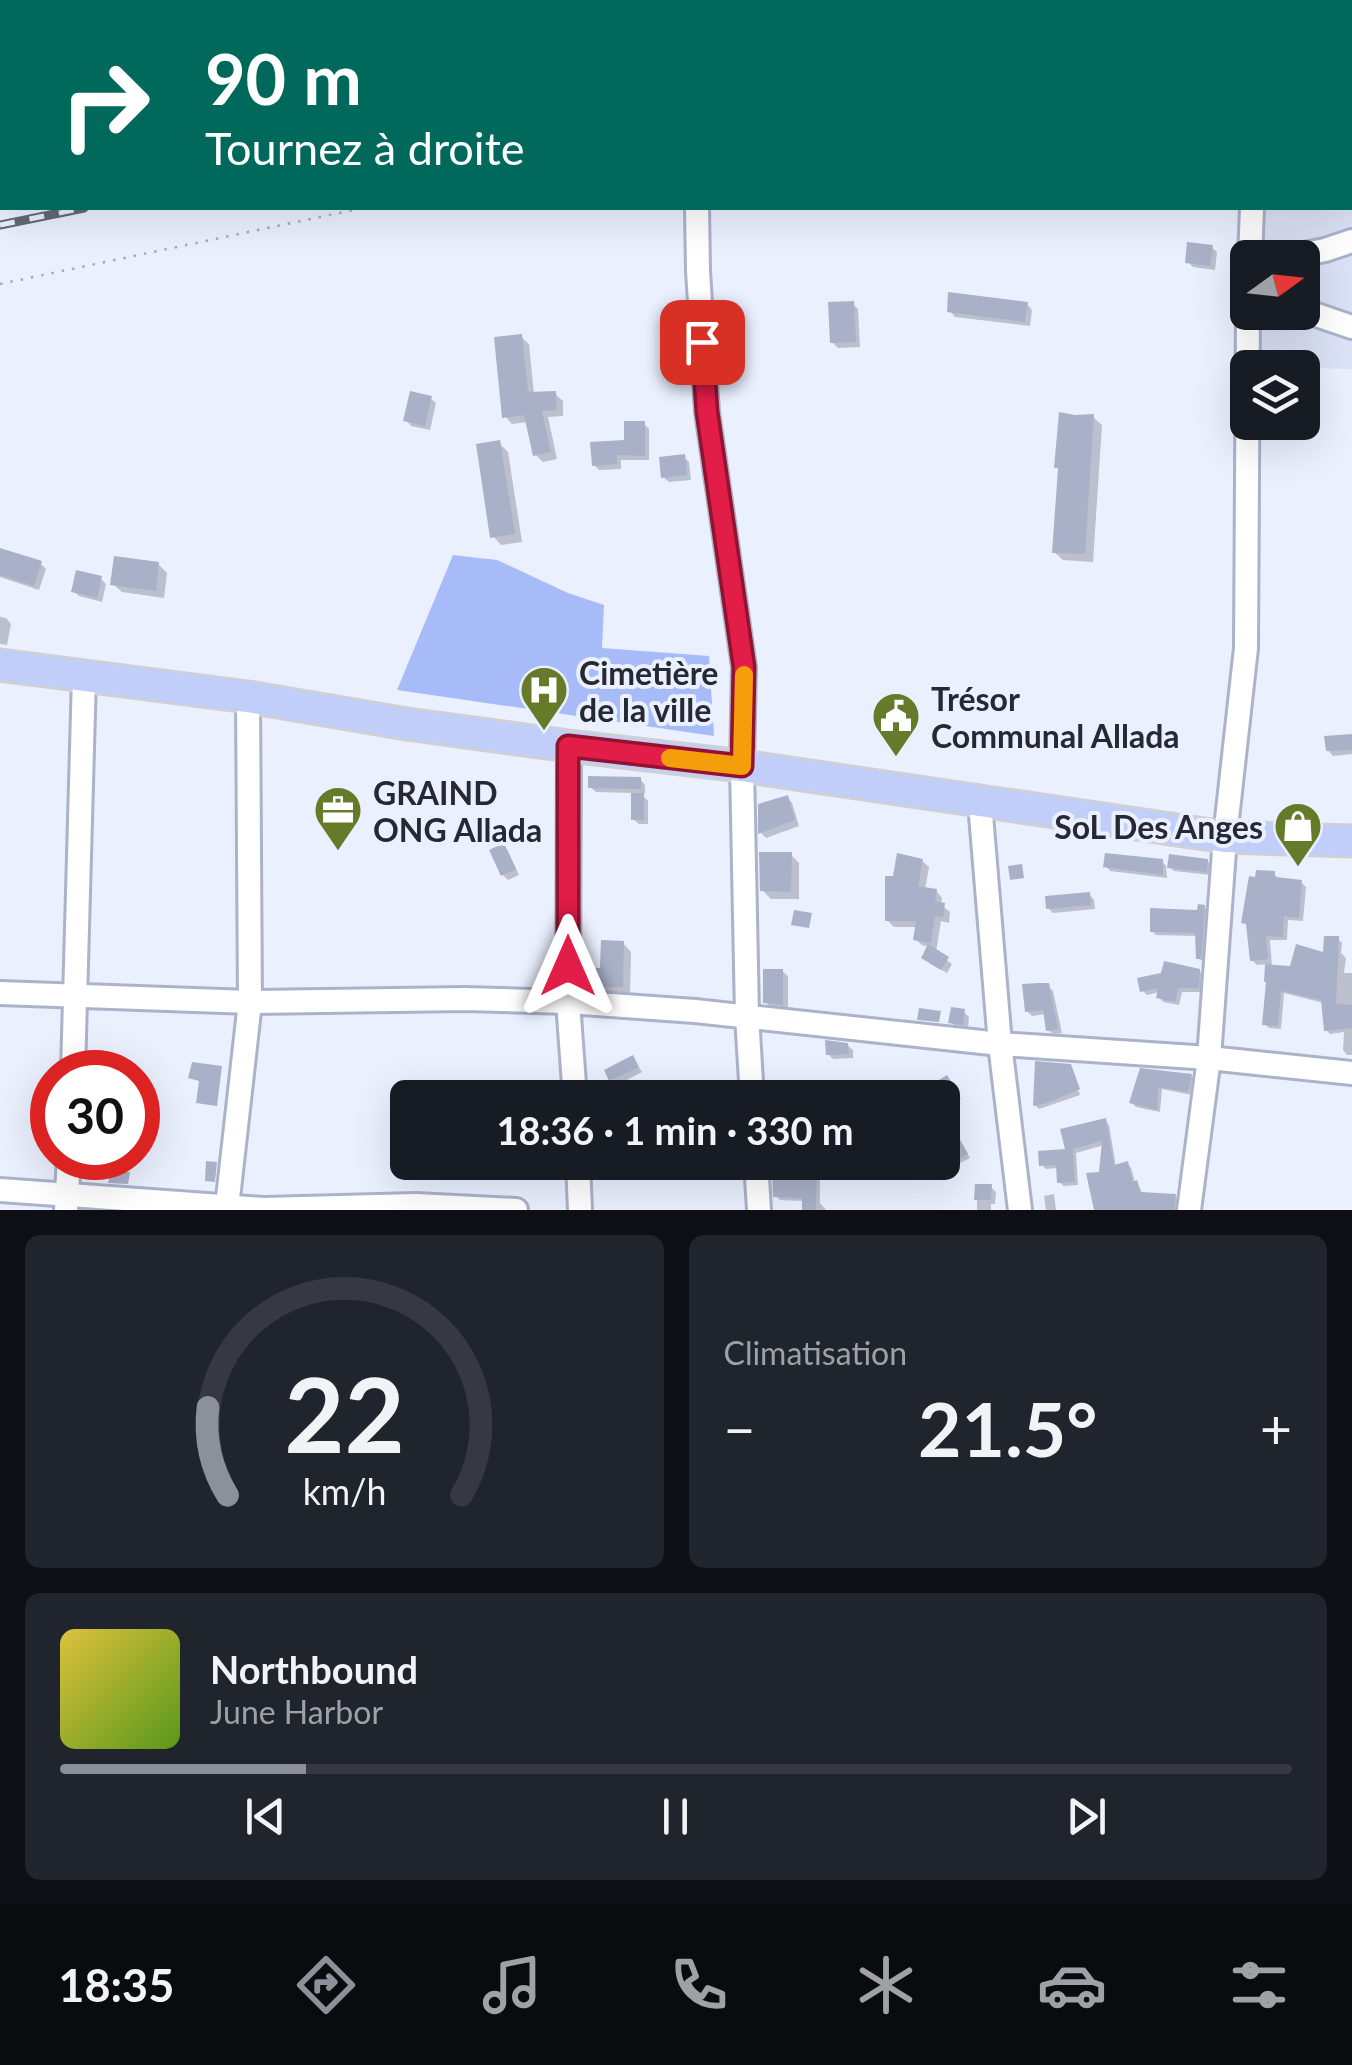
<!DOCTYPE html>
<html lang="fr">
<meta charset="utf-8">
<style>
body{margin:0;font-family:Lato,sans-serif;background:#20242c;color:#f1f3f6;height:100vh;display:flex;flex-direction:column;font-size:38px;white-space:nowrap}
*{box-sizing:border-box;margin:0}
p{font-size:32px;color:#9ea1a6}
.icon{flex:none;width:55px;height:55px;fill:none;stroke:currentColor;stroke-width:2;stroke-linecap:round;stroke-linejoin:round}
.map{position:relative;height:1210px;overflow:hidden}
.sheet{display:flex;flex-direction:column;gap:25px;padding:25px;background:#0d0f14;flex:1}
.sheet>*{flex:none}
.guide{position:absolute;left:0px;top:0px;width:1352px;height:210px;box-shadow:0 10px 40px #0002;background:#00695c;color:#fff;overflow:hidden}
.needle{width:65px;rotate:75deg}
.tools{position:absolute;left:1230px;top:240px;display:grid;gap:20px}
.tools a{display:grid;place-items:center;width:90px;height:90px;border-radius:15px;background:#171b24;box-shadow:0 10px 40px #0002;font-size:50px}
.speed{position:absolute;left:30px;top:1050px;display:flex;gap:20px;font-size:50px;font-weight:700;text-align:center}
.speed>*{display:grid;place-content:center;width:130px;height:130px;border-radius:50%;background:#171b24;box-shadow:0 10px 40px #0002;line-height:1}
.speed .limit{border:15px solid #d22;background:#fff;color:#111}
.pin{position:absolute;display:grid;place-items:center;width:85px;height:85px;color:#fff;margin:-42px;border-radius:20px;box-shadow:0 5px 15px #0006}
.me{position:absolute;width:110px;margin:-55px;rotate:0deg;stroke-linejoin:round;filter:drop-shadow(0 0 8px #0008)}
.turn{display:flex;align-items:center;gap:35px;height:210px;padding:0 40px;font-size:45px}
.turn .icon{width:130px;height:130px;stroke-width:2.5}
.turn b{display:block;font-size:70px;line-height:85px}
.big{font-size:75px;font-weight:700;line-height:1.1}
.sheet .tile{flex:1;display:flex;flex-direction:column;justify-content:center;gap:15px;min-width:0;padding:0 35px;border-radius:15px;background:#20242c}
.sheet .dial{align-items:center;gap:0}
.dial svg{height:260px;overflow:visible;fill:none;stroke:#363941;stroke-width:7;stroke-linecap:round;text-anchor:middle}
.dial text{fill:#f1f3f6;stroke:none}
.song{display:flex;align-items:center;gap:30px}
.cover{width:120px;height:120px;border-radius:15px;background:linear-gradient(135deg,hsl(50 70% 55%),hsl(90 70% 35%))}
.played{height:10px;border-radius:5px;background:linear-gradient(90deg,#8c9099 20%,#363941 20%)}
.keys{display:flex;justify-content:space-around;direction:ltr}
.heat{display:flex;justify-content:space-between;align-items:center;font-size:55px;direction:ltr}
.sheet .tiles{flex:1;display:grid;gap:25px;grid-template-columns:1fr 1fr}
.tile:last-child{grid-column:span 2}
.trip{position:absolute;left:390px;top:1080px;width:570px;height:100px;border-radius:15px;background:#171b24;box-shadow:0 10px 40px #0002;font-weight:700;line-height:100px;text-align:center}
.dock{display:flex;height:160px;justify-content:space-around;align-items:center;background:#090b0e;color:#9ea1a6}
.dock .icon{width:70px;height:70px}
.dock .selected{color:#8c9099}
.dock b{font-size:45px;color:#f1f3f6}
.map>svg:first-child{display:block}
.built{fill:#dbe2f5;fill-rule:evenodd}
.green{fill:#a8bbf9}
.shadow{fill:#0003}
.building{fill:#a9b1c8}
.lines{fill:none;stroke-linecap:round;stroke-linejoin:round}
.minor-casing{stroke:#abb3cb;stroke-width:28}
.major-casing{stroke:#cfd0d2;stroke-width:35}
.path{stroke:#a7abb8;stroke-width:2.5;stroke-dasharray:2.5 8;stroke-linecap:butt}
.minor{stroke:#fff;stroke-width:22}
.major{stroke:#c2cefa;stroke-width:30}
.rail-casing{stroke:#656974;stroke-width:9}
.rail{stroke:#ebf0ff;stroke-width:5;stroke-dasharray:15;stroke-linecap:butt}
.route-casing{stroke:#92132f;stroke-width:25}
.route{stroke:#e11d48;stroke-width:18}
.slow{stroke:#f59e0b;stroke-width:18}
.labels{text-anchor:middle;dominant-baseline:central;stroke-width:8;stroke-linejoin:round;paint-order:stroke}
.poi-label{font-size:32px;font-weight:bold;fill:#262933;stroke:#ebf0ff;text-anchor:start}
</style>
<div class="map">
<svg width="1352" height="1210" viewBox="0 0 1352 1210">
<rect width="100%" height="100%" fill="#ebf0ff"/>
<path class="built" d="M 1242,0 L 1352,0 L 1352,369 L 1235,366 L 1238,208 L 1350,208 L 1350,2 L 1242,2 ZM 1248,258 L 1302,258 L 1302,312 L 1248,312 Z"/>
<polygon class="green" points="453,555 497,560 568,593 604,605 602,648 709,656 714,736 397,690"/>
<g class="shadow">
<polygon points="1352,21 1352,53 1350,44 1350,22"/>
<polygon points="1211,247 1217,252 1215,270 1193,267 1188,262"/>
<polygon points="853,304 858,309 860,347 838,348 832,342"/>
<polygon points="1027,304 1032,310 1030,326 955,317 950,311"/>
<polygon points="521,337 529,344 534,395 555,394 563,401 563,416 548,417 557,459 543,462 535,454 528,422 512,424 505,416"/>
<polygon points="430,398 436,403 430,430 411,426 406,420"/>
<polygon points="1093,417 1102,425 1093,562 1063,560 1054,552 1061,471 1057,467"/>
<polygon points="644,424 649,429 649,460 621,460 621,469 599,470 594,465 626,443"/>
<polygon points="499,443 508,452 522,542 501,545 493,536"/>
<polygon points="684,457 689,462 691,480 669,482 663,477"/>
<polygon points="0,550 40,563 46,569 39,590 0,577"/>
<polygon points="158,564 167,573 164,598 122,592 113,584"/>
<polygon points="101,579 106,584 102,602 79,596 74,591"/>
<polygon points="0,617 6,618 11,624 7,645 0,644"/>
<polygon points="1352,737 1352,754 1333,756 1328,750"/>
<polygon points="640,779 645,785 645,793 640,793 648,801 648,824 639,824 633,819 634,793 596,792 590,787"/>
<polygon points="787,797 792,803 799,826 766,838 761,833 760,806"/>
<polygon points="503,846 508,851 519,875 508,880 503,875"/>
<polygon points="791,855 799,863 799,899 771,899 762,890"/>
<polygon points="922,861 929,867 925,890 936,891 942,898 941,905 950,912 949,923 941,921 936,952 952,964 947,973 929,963 930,947 922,945 915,939 917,927 894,927 887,920 895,878"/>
<polygon points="1162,861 1166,866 1167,878 1110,871 1106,866"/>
<polygon points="1207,861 1212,866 1211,875 1174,871 1170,867"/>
<polygon points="1274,874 1279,879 1301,882 1306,887 1303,921 1288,920 1287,940 1270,940 1272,967 1292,968 1325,955 1338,939 1342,943 1341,953 1346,958 1344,973 1352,973 1352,1055 1347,1055 1343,1050 1344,1032 1330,1034 1326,1030 1324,1003 1284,993 1281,1029 1269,1028 1265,1024 1267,964 1257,965 1252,960 1249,927 1244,922"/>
<polygon points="1089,894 1094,900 1095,909 1053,913 1048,908"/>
<polygon points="1204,907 1208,911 1204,962 1198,958 1198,936 1156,935 1152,931 1199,912"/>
<polygon points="623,943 631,952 630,995 596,994 587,986 603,971"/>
<polygon points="782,971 788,976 788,1009 771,1008 766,1002"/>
<polygon points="1199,971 1204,976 1203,992 1182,992 1179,1005 1163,1002 1159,997 1160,992 1147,995 1142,990"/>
<polygon points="1048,986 1053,991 1062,1033 1053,1034 1048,1030 1046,1014 1032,1016 1027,1011"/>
<polygon points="964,1012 969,1017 968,1029 956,1028 951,1022"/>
<polygon points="847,1045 853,1050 853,1058 833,1059 828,1054"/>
<polygon points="633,1058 642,1072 617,1085 607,1071"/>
<polygon points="1070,1067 1080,1095 1039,1109 1035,1105"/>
<polygon points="1141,1071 1191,1076 1195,1080 1192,1095 1162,1089 1160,1112 1136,1107 1132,1103"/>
<polygon points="952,1084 961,1099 942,1110 942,1098"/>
<polygon points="138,1121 148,1122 154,1127 154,1138 138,1138"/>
<polygon points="1105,1121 1109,1125 1116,1167 1127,1164 1131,1168 1135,1182 1143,1194 1175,1196 1179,1200 1178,1210 1097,1210 1104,1145 1076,1153 1078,1185 1064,1186 1059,1182 1058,1168 1046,1169 1042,1165 1068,1151"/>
<polygon points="957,1137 970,1158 958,1164 953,1159 906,1177 904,1176 962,1154 960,1149 942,1156 942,1145"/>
<polygon points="86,1158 93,1158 93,1165 86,1163"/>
<polygon points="910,1162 924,1162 901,1171 900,1168"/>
<polygon points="816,1172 820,1177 820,1203 826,1210 804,1210 805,1201 780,1200 776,1196"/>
<polygon points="977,1186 991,1187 996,1192 995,1204 991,1204 991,1210 977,1210"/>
<polygon points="1054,1194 1056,1210 1046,1210 1044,1196"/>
</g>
<g class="building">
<polygon points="1187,242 1213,245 1210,266 1185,263"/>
<polygon points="948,292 1028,302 1025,322 947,312"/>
<polygon points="854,301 856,342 830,343 828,302"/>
<polygon points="522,334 528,392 556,391 557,410 542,411 551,452 533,456 524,415 502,418 494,337"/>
<polygon points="410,391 432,396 425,426 403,421"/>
<polygon points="1059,412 1075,415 1094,414 1085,554 1052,553 1058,468 1054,468"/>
<polygon points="624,421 645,421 645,456 617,455 617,464 592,466 590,442 624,440"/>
<polygon points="500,440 515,534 490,538 476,444"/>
<polygon points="685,454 687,475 661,478 659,457"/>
<polygon points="0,548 42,561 34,586 0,575"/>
<polygon points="114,556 159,562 156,591 110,585"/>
<polygon points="76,570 102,576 97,598 71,592"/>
<polygon points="1352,734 1352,750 1326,751 1324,736"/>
<polygon points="588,776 641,777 641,789 588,788"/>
<rect x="631" y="793" width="13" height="27"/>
<polygon points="788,795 795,820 758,834 758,804"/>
<polygon points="504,843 516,869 501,876 489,850"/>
<polygon points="759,852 792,852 791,892 760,891"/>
<polygon points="897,853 923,859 918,886 937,889 935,901 945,903 943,917 935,916 931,943 913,940 916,921 885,921 885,876 893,876"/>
<polygon points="1105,853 1163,859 1163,875 1103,867"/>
<polygon points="1169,854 1208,859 1207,872 1167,868"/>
<polygon points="1022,864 1024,878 1010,880 1008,866"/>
<polygon points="1256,870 1275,871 1275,877 1302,880 1299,918 1284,916 1283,937 1266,936 1268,959 1250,961 1246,924 1241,923 1249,876 1255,877"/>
<polygon points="1090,892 1091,905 1046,909 1045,896"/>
<polygon points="1198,904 1205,905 1201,959 1196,959 1195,933 1150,932 1150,908 1197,910"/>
<polygon points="794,910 812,913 809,928 791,925"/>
<polygon points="1324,936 1339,936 1336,1004 1352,1005 1352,1028 1324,1031 1321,1000 1281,991 1278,1026 1262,1025 1266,982 1264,982 1265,964 1290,966 1296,944 1323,952"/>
<polygon points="601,940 624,941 623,987 585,987 585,968 600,968"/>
<polygon points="928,944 949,957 941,970 921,958"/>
<polygon points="1164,961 1200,969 1199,988 1178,988 1175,1002 1156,998 1158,988 1140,992 1137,978 1161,973"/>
<polygon points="763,969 783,969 783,1005 763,1003"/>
<polygon points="1038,983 1049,983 1058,1029 1046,1031 1043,1010 1025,1012 1022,984"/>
<polygon points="951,1007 965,1009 963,1025 948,1023"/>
<polygon points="919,1008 941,1011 939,1022 917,1020"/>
<polygon points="825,1040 848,1043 849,1054 826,1055"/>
<polygon points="633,1055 639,1067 609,1081 604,1070"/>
<polygon points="1035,1061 1071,1064 1080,1089 1047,1103 1033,1106"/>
<polygon points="192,1062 222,1066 217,1106 196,1103 199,1081 188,1078"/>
<polygon points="1140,1068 1192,1074 1188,1092 1158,1087 1157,1110 1129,1103"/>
<polygon points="947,1075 958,1093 950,1098 910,1098"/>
<polygon points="1106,1118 1114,1165 1128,1161 1133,1182 1137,1180 1141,1192 1176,1194 1174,1210 1094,1210 1086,1173 1099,1172 1102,1141 1073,1149 1075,1182 1057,1183 1056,1165 1039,1166 1038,1151 1065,1149 1060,1129"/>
<polygon points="957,1134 968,1154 952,1162 942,1142"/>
<polygon points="206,1161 217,1162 215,1182 205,1181"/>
<polygon points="797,1170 817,1170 816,1210 802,1210 802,1198 773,1197 772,1174"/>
<polygon points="111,1171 130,1172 128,1184 108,1183"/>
<polygon points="975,1184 992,1184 991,1200 974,1200"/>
</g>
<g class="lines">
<g class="minor-casing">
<g id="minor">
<polyline points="1257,2 1257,0"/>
<polyline points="697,208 698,271 707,412 744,667 742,766 747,1016 752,1098"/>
<polyline points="1250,258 1252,208"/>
<polyline points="1283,258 1325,250 1352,241"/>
<polyline points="1302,310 1352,327"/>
<polyline points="569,746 568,1002 575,1098"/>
<polyline points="980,803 1000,1044 1020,1210"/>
<polyline points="0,993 250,1002 465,999 568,1002 695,1011 1000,1044 1209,1058 1352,1073"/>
<polyline points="73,1072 84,676"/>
<polyline points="578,1162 580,1210"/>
<polyline points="756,1162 759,1210"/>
<polyline points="0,1190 264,1209 416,1205 516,1210"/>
<polyline points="227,1207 250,1002 248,697"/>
<polyline points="66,1210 69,1158"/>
<polyline points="1189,1210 1209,1058 1225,837 1246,648 1248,312"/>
</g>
</g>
<g class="major-casing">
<polyline id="major" points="0,665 248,697 407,724 569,746 742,766 1225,837 1352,841"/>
</g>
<g class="path">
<polyline points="767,0 768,2"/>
<polyline points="0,284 363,208"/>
</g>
<use href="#minor" class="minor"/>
<use href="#major" class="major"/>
<g class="rail-casing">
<g id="rail">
<polyline points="1048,2 1060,0"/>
<polyline points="0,225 84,208"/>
</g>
</g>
<use href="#rail" class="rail"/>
</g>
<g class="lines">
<g class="route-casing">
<polyline id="route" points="568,966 568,746 742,766 744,667 707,412 702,342"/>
</g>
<use href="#route" class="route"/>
<polyline class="slow" points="670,758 742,766 744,675"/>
</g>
<defs>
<g id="hospital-pin" transform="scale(2.5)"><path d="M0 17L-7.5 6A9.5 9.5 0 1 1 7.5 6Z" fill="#677a2a" stroke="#ebf0ff"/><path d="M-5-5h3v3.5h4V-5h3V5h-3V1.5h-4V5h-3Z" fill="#fff"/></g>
<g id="civic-pin" transform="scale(2.5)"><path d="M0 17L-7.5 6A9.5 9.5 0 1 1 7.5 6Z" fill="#677a2a" stroke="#ebf0ff"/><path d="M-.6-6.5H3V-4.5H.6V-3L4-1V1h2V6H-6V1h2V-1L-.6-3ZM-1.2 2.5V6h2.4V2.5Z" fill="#fff"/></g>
<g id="office-pin" transform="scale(2.5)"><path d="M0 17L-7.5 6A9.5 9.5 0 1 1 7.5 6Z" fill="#677a2a" stroke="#ebf0ff"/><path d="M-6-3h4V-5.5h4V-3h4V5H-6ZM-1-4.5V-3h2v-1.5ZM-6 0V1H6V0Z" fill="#fff"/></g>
<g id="shop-pin" transform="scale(2.5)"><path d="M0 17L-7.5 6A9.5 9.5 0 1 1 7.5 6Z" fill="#677a2a" stroke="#ebf0ff"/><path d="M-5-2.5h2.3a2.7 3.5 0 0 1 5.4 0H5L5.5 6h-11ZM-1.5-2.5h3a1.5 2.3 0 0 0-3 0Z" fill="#fff"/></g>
</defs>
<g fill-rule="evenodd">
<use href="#hospital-pin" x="544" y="690"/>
<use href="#civic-pin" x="896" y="716"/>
<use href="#office-pin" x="338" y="810"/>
<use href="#shop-pin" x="1298" y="826"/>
</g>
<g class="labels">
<g class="poi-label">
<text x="579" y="672">Cimetière<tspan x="579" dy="37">de la ville</tspan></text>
<text x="931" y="698">Trésor<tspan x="931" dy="37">Communal Allada</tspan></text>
<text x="373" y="792">GRAIND<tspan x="373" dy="37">ONG Allada</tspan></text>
<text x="1263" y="826" text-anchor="end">SoL Des Anges</text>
</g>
</g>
</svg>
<div class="tools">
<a><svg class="needle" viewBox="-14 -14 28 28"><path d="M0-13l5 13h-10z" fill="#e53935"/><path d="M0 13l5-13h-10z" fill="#9ea1a6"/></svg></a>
<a><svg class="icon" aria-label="layers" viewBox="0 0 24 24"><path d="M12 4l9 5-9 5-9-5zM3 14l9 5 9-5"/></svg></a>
</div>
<div class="speed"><div class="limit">30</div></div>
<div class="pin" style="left:702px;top:342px;background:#d93025"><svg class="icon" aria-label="arrive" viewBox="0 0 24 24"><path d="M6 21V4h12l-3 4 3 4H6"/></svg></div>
<svg class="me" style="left:568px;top:966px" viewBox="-20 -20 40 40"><path d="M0-17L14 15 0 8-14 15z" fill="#e11d48" stroke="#fff" stroke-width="4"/></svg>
<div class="trip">18:36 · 1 min · 330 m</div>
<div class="guide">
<div class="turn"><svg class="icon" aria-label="right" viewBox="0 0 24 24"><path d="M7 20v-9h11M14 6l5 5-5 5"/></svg><div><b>90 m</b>Tournez à droite</div></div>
</div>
</div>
<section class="sheet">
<div class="tiles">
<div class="tile dial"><svg viewBox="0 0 100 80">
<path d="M14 69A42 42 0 1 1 86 69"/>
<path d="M14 69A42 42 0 0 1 8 42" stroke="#8c9099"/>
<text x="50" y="56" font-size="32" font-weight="700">22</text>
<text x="50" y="72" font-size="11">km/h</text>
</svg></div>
<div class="tile"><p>Climatisation</p>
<div class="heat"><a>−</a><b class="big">21.5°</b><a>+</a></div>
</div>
<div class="tile">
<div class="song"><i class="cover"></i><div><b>Northbound</b><p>June Harbor</p></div></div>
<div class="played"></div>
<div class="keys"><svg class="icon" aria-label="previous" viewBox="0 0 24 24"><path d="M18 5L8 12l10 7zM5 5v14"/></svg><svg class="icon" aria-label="pause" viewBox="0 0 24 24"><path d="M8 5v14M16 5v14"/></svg><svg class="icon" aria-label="next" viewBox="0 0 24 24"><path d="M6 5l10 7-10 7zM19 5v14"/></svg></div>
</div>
</div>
</section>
<nav class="dock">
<b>18:35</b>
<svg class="icon selected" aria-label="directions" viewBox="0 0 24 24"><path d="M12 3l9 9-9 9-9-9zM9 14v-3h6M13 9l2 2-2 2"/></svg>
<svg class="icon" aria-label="music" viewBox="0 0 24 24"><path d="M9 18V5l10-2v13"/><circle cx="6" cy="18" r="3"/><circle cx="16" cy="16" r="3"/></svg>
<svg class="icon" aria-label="phone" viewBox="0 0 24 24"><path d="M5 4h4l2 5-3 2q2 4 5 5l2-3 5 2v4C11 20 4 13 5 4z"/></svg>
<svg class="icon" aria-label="climate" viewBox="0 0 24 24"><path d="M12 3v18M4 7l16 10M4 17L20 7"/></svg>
<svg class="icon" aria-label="car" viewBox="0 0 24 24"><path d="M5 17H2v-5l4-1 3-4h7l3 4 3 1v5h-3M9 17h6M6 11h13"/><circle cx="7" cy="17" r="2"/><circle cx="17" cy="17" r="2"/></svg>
<svg class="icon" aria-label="filters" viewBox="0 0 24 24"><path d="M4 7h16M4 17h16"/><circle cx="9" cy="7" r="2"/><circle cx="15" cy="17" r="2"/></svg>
</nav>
